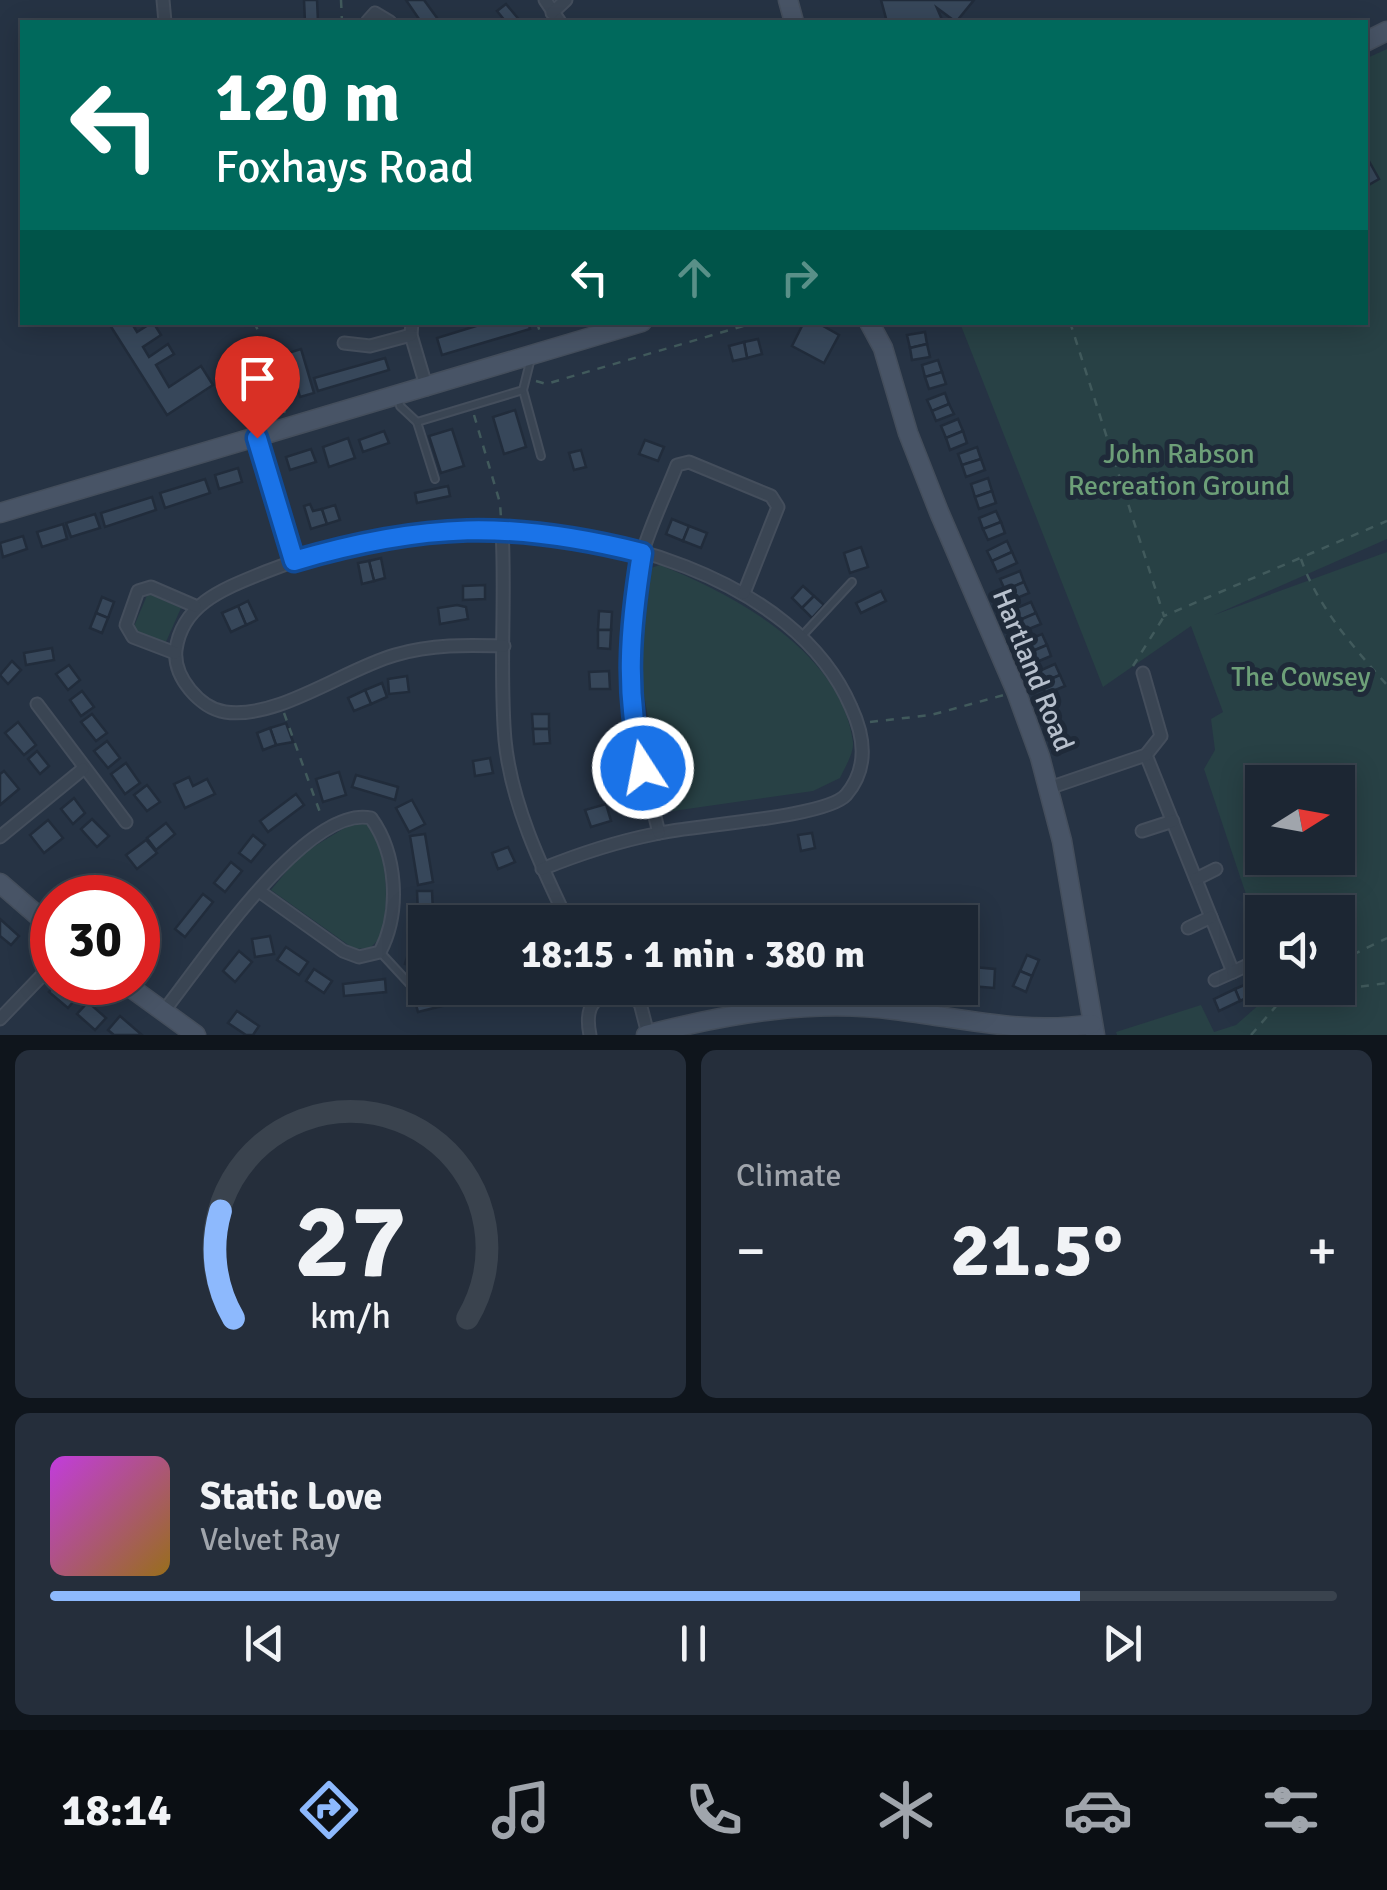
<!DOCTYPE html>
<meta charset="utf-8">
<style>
body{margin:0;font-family:Signika,sans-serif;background:#252e3b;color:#f1f3f6;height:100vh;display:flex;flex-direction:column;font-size:38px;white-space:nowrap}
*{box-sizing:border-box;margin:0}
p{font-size:32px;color:#a0a5ac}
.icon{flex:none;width:55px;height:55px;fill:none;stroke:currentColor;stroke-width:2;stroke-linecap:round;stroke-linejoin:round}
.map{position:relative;height:1035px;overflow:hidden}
.side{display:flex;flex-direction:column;gap:15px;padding:15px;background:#0f151c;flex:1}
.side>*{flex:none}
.top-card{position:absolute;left:20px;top:20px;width:1348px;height:305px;border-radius:0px;box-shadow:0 5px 25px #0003,0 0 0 2px #3a434e;background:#00695c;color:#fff;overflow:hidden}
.needle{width:65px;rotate:79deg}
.controls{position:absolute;left:1245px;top:765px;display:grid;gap:20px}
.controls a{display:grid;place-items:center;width:110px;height:110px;border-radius:0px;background:#1c2633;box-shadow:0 5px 25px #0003,0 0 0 2px #3a434e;font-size:50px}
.speed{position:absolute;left:30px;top:875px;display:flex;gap:20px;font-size:50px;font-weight:700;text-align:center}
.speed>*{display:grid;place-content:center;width:130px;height:130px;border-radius:50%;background:#1c2633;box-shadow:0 5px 25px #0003,0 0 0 2px #3a434e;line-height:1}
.speed .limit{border:15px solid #d22;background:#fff;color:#111}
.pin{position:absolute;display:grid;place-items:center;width:85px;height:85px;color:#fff;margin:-102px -42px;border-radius:50% 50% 50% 0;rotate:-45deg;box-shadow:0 0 10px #0007}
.pin .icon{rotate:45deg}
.me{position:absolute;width:110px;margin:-55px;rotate:349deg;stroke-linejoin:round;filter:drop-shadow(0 0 8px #0008)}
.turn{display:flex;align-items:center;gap:35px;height:210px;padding:0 30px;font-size:45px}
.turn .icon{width:130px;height:130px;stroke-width:2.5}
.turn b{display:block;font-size:70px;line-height:85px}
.lanes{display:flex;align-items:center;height:95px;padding:0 30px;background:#0003;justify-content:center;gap:50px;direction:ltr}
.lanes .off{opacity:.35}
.big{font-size:75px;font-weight:800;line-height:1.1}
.side .widget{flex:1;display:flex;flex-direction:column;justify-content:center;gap:15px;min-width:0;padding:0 35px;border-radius:15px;background:#252e3b}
.side .dial{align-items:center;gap:0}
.dial svg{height:260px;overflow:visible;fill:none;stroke:#3a434e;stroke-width:7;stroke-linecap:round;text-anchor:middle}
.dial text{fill:#f1f3f6;stroke:none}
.song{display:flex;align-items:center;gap:30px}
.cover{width:120px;height:120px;border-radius:15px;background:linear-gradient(135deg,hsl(290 70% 55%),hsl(40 70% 35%))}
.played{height:10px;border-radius:5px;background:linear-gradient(90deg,#8db9fd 80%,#3a434e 80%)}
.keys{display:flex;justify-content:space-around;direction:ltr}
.heat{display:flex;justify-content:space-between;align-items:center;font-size:55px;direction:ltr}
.side .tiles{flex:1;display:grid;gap:15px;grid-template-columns:1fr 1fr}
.widget:last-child{grid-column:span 2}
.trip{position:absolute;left:408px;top:905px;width:570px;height:100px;border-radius:0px;background:#1c2633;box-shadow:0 5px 25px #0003,0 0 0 2px #3a434e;font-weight:800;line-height:100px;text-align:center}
.tab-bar{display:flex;height:160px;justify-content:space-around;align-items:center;background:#0b0f14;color:#a0a5ac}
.tab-bar .icon{width:70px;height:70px}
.tab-bar .selected{color:#8db9fd}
.tab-bar b{font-size:45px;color:#f1f3f6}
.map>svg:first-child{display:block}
.green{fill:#284145;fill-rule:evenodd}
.building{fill:#37475a;stroke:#212c3b;stroke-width:2.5}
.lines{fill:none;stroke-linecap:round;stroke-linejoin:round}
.lane-casing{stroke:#444e5c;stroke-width:10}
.street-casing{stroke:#444e5c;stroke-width:15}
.secondary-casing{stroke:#444e5c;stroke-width:21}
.path{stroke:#415a5c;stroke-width:2.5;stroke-dasharray:8 8;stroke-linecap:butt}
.lane{stroke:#3a4553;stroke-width:6}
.street{stroke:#3a4553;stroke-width:11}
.secondary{stroke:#485466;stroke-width:18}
.route-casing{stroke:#114b97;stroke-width:25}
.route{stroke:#1a73e8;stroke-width:18}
.labels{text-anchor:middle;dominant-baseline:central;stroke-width:10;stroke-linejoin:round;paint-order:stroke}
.park-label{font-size:28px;fill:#6d9f78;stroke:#1f2a39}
.street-label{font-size:28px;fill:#b7c0cd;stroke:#1f2a39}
</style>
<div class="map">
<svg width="1387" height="1035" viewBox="0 0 1387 1035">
<rect width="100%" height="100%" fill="#263344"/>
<g class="green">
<path d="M 1387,49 L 1387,539 L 1214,615 L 1387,552 L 1387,1035 L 1117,1035 L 1116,1032 L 1201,1005 L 1214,1032 L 1236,1025 L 1278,988 L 1338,988 L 1338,912 L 1262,912 L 1262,942 L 1204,769 L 1215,750 L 1211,719 L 1223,712 L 1191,626 L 1103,687 L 960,323 L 1365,322 L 1365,59 ZM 1262,782 L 1338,782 L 1338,858 L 1262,858 Z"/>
<path d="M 660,565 C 734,594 842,653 853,742 C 854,753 845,767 840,778 L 813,791 L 673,811 L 664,808 L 637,655 L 648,569 Z"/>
<polygon points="148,593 181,608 165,644 132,631"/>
<path d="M 351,824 L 367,824 C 390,858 387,895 384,934 L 370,948 L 354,949 L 271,890 L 300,855 Z"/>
</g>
<g class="building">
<polygon points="304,0 317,0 318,22 305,22"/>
<polygon points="406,0 424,0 440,22 421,22"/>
<polygon points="881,0 974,0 956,22 937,8 943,22 887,22"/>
<polygon points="506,4 521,22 506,22 497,11"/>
<polygon points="1365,154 1379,179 1365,187"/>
<polygon points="108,322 131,322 137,332 153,322 161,335 143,347 149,357 168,344 174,354 156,365 169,387 201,366 213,385 167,415"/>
<polygon points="489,322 528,322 530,329 442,355 437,338"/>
<polygon points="804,322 816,322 839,335 824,363 792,346"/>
<polygon points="925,332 927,344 910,348 907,335"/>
<polygon points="758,339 762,354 747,358 744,342"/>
<polygon points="744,342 747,358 733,361 729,346"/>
<polygon points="927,344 930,357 912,360 910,348"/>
<polygon points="301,349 314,393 300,397 288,353"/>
<polygon points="385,358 389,370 318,391 314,378"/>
<polygon points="938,360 942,372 925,377 922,365"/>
<polygon points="942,372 946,384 929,389 925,377"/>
<polygon points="945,393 949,404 932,411 927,400"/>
<polygon points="949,404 954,414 936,421 932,411"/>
<polygon points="515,410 526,447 504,454 493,417"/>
<polygon points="958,419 963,431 946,438 941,426"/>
<polygon points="452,429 464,466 441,473 429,436"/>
<polygon points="384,431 389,443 363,452 359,440"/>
<polygon points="963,431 967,443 950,450 946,438"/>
<polygon points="348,438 355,458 329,467 323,447"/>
<polygon points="645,440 664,447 658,461 639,454"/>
<polygon points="977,447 981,459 962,465 958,454"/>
<polygon points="311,449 316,462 290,470 286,457"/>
<polygon points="581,450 586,467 574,470 569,453"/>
<polygon points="981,459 985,470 966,477 962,465"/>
<polygon points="238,468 242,482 219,489 215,475"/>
<polygon points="988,478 992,491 975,497 971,484"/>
<polygon points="205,479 210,493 165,508 160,493"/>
<polygon points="448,486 450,496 417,503 415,493"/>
<polygon points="992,491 996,503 979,509 975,497"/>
<polygon points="152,497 156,510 105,527 101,513"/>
<polygon points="310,504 313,511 322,509 327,524 311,529 304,506"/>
<polygon points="335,505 340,520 327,524 322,509"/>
<polygon points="996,511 1001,522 983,529 979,518"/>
<polygon points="95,514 100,528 71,537 66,523"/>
<polygon points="672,519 689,526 683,541 666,534"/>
<polygon points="1001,522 1005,533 988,540 983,529"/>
<polygon points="63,524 67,539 42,547 37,532"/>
<polygon points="689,526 707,533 701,548 683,541"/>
<polygon points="23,536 27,549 3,557 0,543"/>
<polygon points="1007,541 1012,552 992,561 987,551"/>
<polygon points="861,547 868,567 850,573 844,553"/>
<polygon points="1012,552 1017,563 997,572 992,561"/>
<polygon points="381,558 385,578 374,581 369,561"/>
<polygon points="369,561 374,581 362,584 358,563"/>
<polygon points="1020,571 1024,582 1005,590 1000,579"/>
<polygon points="1024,582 1029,593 1010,601 1005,590"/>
<polygon points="485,585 485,599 463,600 463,586"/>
<polygon points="803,586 814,596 802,608 792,598"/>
<polygon points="881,591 886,601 861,613 856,603"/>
<polygon points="814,596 824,605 812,618 802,608"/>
<polygon points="102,597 114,602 108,618 96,613"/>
<polygon points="248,601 257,620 246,625 238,606"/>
<polygon points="1031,602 1036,613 1015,622 1010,611"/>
<polygon points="457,605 466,607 468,619 440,624 438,608"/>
<polygon points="238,606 246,625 231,632 222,613"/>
<polygon points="599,611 612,612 611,630 598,630"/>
<polygon points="96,613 108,618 102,633 90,628"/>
<polygon points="1036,613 1041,624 1019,633 1015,622"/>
<polygon points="598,630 611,630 610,649 598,648"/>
<polygon points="1042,634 1047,645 1028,653 1023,642"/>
<polygon points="1047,645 1051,656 1032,664 1028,653"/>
<polygon points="52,648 54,660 26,665 24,653"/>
<polygon points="12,661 21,670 8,684 0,675"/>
<polygon points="1055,664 1060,675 1041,683 1037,672"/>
<polygon points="69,665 80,680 68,690 56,674"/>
<polygon points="609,671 610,689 590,689 589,672"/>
<polygon points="1060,675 1065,686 1046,694 1041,683"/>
<polygon points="407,676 409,692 389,694 388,679"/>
<polygon points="382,683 387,697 371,704 365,690"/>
<polygon points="365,690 371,704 354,711 348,698"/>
<polygon points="82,691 94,707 81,716 70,700"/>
<polygon points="92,714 107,733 96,741 81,722"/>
<polygon points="532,714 549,714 549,729 533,729"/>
<polygon points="18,722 36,745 24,755 5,733"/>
<polygon points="286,723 293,742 276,745 270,728"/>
<polygon points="270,728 276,745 263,750 257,733"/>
<polygon points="533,729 549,729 550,743 534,744"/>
<polygon points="107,741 120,758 108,768 94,751"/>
<polygon points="37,751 49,766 40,774 28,759"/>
<polygon points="490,758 493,773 475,776 473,761"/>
<polygon points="126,763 140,783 125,794 111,774"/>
<polygon points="4,771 19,789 0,805 0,774"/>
<polygon points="339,772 346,795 323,802 316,779"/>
<polygon points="622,772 626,787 609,792 605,776"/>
<polygon points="356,775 398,787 395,800 352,787"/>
<polygon points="189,777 193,786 207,779 215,794 185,808 174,784"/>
<polygon points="147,785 160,802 147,811 134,795"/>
<polygon points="296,794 304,805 268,832 260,821"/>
<polygon points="74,798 85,813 73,824 61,809"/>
<polygon points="412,800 425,824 409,832 396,808"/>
<polygon points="606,804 611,821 591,827 585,810"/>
<polygon points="92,819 109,836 97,847 81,829"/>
<polygon points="48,820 63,838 44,853 30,835"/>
<polygon points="166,823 175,834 156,850 147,838"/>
<polygon points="812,833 815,848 801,851 798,835"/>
<polygon points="425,834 433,882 418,885 410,836"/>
<polygon points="253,835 265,845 251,862 239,853"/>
<polygon points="146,840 157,853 137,869 126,855"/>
<polygon points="508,847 515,862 498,869 492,853"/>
<polygon points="231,862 242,871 225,892 214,883"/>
<polygon points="417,891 432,891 433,913 418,913"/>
<polygon points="203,894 213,902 185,937 175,929"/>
<polygon points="0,919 19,936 11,945 0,936"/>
<polygon points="417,925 425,928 425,948 419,968 405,964"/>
<polygon points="270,936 274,954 255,957 252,939"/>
<polygon points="286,947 308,962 299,975 277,960"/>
<polygon points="239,951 252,962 235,982 223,971"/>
<polygon points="1027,955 1039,960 1032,976 1020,971"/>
<polygon points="973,967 995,969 994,988 971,986"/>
<polygon points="314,969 332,981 324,993 306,981"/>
<polygon points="1020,971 1032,976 1026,992 1013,986"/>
<polygon points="385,979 386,992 344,996 343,984"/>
<polygon points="1256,980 1261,991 1240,1001 1235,989"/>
<polygon points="58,982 77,997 68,1008 49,992"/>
<polygon points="467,988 475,988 478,997 418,1012 415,1001"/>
<polygon points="1235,989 1240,1001 1219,1011 1214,999"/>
<polygon points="88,1002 106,1018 95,1030 77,1014"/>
<polygon points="237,1011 259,1026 253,1035 246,1035 228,1023"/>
<polygon points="120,1016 142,1035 114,1035 108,1030"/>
</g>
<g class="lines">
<g class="lane-casing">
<g id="lane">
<polyline points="523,390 541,456"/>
<polyline points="399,397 400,406 417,422 435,479"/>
<polyline points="417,422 523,390 531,358"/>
<polyline points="802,636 852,582"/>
<polyline points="381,953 418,993 447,988"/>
</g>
</g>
<g class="street-casing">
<g id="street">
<polyline points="163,0 165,22"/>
<polyline points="545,0 560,22"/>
<polyline points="552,13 566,0"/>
<polyline points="367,22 375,13 390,22"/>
<polyline points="412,322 411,335 427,389"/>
<polyline points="344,343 370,346 411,335"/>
<polyline points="257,438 294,561"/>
<path d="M 502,530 C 506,599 499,670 505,740 C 511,803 541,866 568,922"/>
<path d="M 504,646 C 467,645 432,644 395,655 C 345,669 277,720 225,712 C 200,708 173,677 176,650 C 182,603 226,588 265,572 C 328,547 396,531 464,529 C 596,524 794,575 851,707 C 865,737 869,768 846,795 C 825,818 691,825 655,834 C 615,842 579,854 542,869"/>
<polyline points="175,653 133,637 126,625 138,591 151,587 195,606"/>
<polyline points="1143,673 1161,736 1146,755 1233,972 1215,980"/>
<polyline points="37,704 126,822"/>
<polyline points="1049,788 1146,755"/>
<polyline points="1142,831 1173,821"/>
<path d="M 659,833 C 636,740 614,645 643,551 C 652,522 666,493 677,465 L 689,462 L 771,496 L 778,507 L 744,593"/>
<polyline points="0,837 83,769"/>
<polyline points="1196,879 1216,869"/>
<polyline points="1188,928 1211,917"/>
<polyline points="1233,972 1252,963"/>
<path d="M 163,1012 C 201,965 306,804 371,818 C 397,854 401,912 380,952 L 359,957 L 343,951 L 259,891"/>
<polyline points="0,1019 52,965"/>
<path d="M 590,1035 C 584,1006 594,994 622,991 L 640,1003 L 648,1034"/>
</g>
</g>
<g class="secondary-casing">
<g id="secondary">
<polyline points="788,0 794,22"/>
<polyline points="1365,42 1387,31"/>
<polyline points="869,322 883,348 908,433 939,512 1016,691 1040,757 1062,841 1095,1035"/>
<polyline points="0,513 642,322"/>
<polyline points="0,883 52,928"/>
<polyline points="123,982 196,1035"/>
<path d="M 646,1035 C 726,1014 812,999 895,1010 C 962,1018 1025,1035 1092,1024"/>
</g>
</g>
<g class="path">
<polyline points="341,0 342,22"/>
<polyline points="254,322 289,396 284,413"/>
<polyline points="537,322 541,336"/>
<polyline points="843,322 855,328"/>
<polyline points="1070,322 1164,616 1387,521"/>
<polyline points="536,381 546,384 757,322"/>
<polyline points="474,415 500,503 501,518"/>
<path d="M 1301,559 C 1317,606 1354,648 1387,685"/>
<polyline points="1133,666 1163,618"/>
<polyline points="284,713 322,818"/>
<polyline points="870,722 931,715 1004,695"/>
<polyline points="1338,962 1387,938"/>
<polyline points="1251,1035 1284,997 1387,983"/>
</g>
<use href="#lane" class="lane"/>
<use href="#street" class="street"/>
<use href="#secondary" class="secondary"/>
</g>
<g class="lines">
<g class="route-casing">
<path id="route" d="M 257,438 L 294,561 C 423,523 511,520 642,553 C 630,627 624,694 643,768"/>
</g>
<use href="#route" class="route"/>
</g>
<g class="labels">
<g class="park-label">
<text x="1179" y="454">John Rabson<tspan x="1179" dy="32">Recreation Ground</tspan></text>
<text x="1301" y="677">The Cowsey</text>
</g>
<g class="street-label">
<text transform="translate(1033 670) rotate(68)">Hartland Road</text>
</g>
</g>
</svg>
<div class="controls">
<a><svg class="needle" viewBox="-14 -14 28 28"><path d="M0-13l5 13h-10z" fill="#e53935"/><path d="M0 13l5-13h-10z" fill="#a0a5ac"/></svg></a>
<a><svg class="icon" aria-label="sound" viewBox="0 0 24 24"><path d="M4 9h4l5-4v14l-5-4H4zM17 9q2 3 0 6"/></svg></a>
</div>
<div class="speed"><div class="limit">30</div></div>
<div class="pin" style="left:257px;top:438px;background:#d93025"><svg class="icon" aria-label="arrive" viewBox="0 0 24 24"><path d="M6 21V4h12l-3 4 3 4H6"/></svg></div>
<svg class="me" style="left:643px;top:768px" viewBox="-20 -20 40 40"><circle r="17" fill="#1a73e8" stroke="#fff" stroke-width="3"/><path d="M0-11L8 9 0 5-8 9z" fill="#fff"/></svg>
<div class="trip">18:15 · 1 min · 380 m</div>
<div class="top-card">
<div class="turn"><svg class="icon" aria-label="left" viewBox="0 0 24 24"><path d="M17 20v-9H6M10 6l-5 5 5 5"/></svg><div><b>120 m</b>Foxhays Road</div></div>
<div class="lanes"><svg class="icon" aria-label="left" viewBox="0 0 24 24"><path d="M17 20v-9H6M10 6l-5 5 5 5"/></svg><svg class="icon off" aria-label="ahead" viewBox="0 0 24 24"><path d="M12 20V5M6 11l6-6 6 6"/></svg><svg class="icon off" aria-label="right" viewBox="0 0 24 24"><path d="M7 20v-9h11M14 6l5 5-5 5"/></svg></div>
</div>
</div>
<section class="side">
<div class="tiles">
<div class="widget dial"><svg viewBox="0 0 100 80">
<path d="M14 69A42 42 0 1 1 86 69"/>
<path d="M14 69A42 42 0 0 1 10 36" stroke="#8db9fd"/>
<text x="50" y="56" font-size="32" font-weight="700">27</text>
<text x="50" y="72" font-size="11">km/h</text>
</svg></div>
<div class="widget"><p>Climate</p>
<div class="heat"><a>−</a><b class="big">21.5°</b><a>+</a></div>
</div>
<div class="widget">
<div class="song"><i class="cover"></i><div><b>Static Love</b><p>Velvet Ray</p></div></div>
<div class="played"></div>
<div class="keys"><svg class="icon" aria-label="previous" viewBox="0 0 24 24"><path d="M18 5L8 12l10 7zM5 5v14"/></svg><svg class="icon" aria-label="pause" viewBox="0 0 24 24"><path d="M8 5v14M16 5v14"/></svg><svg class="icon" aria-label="next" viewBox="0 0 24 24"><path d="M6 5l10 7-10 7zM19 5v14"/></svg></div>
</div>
</div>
</section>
<nav class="tab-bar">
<b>18:14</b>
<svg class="icon selected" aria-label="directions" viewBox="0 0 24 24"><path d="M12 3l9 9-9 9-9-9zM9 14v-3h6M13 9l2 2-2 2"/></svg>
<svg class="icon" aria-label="music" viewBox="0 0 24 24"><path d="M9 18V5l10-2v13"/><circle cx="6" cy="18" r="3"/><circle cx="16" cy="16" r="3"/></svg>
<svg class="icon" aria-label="phone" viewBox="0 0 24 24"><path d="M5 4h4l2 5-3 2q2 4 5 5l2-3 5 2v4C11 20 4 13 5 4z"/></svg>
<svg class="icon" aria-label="climate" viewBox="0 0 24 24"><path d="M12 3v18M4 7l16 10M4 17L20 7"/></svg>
<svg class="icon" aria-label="car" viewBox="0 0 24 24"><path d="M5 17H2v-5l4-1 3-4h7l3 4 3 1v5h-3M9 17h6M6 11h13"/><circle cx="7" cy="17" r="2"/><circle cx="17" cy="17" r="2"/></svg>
<svg class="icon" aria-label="filters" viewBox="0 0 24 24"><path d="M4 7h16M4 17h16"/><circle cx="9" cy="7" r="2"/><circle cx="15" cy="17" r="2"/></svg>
</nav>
